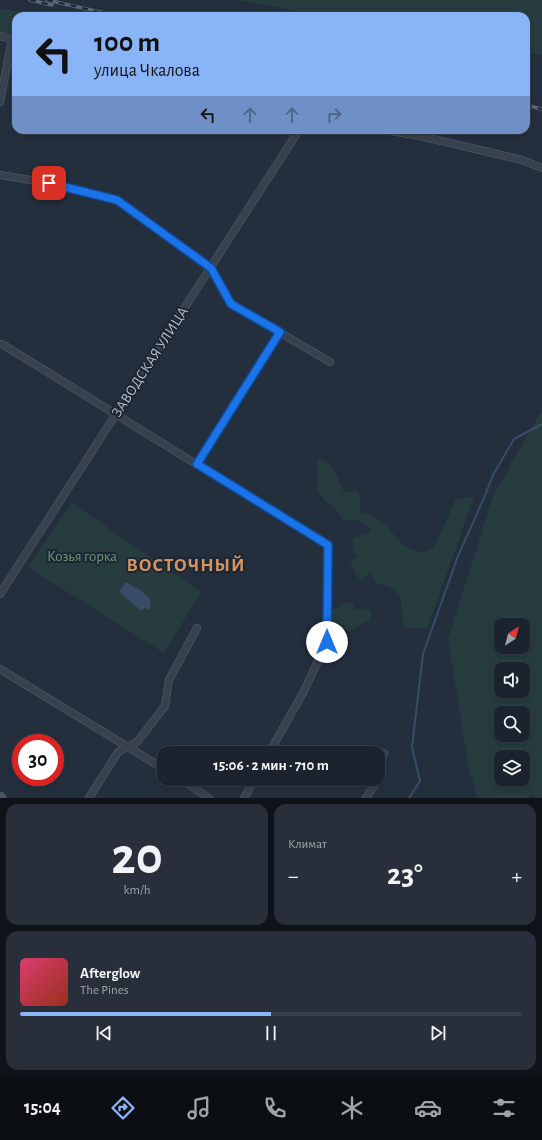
<!DOCTYPE html>
<html lang="ru">
<meta charset="utf-8">
<style>
body{margin:0;font-family:"Alegreya Sans",sans-serif;background:#282f3a;color:#f1f3f6;height:100vh;display:flex;flex-direction:column;font-size:15px;white-space:nowrap}
*{box-sizing:border-box;margin:0}
p{font-size:13px;color:#a0a4aa}
.icon{flex:none;width:22px;height:22px;fill:none;stroke:currentColor;stroke-width:2;stroke-linecap:round;stroke-linejoin:round}
.map{position:relative;height:798px;overflow:hidden}
.details{display:flex;flex-direction:column;gap:6px;padding:6px;background:#0f1319;flex:1}
.details>*{flex:none}
.guide{position:absolute;left:12px;top:12px;width:518px;height:122px;border-radius:12px;box-shadow:0 2px 6px #0003,0 0 0 1px #39404a;background:#8ab4f8;color:#111;overflow:hidden}
.needle{width:26px;rotate:36deg}
.controls{position:absolute;left:494px;top:618px;display:grid;gap:8px}
.controls a{display:grid;place-items:center;width:36px;height:36px;border-radius:8px;background:#1b232e;box-shadow:0 2px 6px #0003,0 0 0 1px #39404a;font-size:20px}
.speed{position:absolute;left:12px;top:734px;display:flex;gap:8px;font-size:20px;font-weight:700;text-align:center}
.speed>*{display:grid;place-content:center;width:52px;height:52px;border-radius:50%;background:#1b232e;box-shadow:0 2px 6px #0003,0 0 0 1px #39404a;line-height:1}
.speed .limit{border:6px solid #d22;background:#fff;color:#111}
.pin{position:absolute;display:grid;place-items:center;width:34px;height:34px;color:#fff;margin:-17px;border-radius:8px;box-shadow:0 2px 6px #0006}
.me{position:absolute;width:44px;margin:-22px;rotate:0deg;stroke-linejoin:round;filter:drop-shadow(0 0 3px #0008)}
.turn{display:flex;align-items:center;gap:14px;height:84px;padding:0 16px;font-size:18px}
.turn .icon{width:52px;height:52px;stroke-width:2.5}
.turn b{display:block;font-size:28px;line-height:34px}
.lanes{display:flex;align-items:center;height:38px;padding:0 16px;background:#0003;justify-content:center;gap:20px;direction:ltr}
.lanes .off{opacity:.35}
.big{font-size:30px;font-weight:600;line-height:1.1}
.details .card{flex:1;display:flex;flex-direction:column;justify-content:center;gap:6px;min-width:0;padding:0 14px;border-radius:12px;background:#282f3a}
.details .dial{align-items:center;gap:0}
.dial b{font-size:52px;line-height:1}
.song{display:flex;align-items:center;gap:12px}
.cover{width:48px;height:48px;border-radius:6px;background:linear-gradient(135deg,hsl(340 70% 55%),hsl(10 70% 35%))}
.played{height:4px;border-radius:2px;background:linear-gradient(90deg,#8ab4f8 50%,#39404a 50%)}
.keys{display:flex;justify-content:space-around;direction:ltr}
.heat{display:flex;justify-content:space-between;align-items:center;font-size:22px;direction:ltr}
.details .tiles{flex:1;display:grid;gap:6px;grid-template-columns:1fr 1fr}
.card:last-child{grid-column:span 2}
.trip{position:absolute;left:157px;top:746px;width:228px;height:40px;border-radius:12px;background:#1b232e;box-shadow:0 2px 6px #0003,0 0 0 1px #39404a;font-weight:600;line-height:40px;text-align:center}
.tab-bar{display:flex;height:64px;justify-content:space-around;align-items:center;background:#0b0e12;color:#a0a4aa}
.tab-bar .icon{width:28px;height:28px}
.tab-bar .current{color:#8ab4f8}
.tab-bar b{font-size:18px;color:#f1f3f6}
.map>svg:first-child{display:block}
.green{fill:#263c3f;fill-rule:evenodd}
.water{fill:#394c67}
.lines{fill:none;stroke-linecap:round;stroke-linejoin:round}
.stream{stroke:#394c67;stroke-width:2}
.street-casing{stroke:#565f6c;stroke-width:8}
.secondary-casing{stroke:#565f6c;stroke-width:11}
.street{stroke:#38414e;stroke-width:7}
.secondary{stroke:#465061;stroke-width:10}
.rail-casing{stroke:#5a6575;stroke-width:3.5}
.rail{stroke:#1d2633;stroke-width:2;stroke-dasharray:6;stroke-linecap:butt}
.route-casing{stroke:#114b97;stroke-width:10}
.route{stroke:#1a73e8;stroke-width:7}
.labels{text-anchor:middle;dominant-baseline:central;stroke-width:4;stroke-linejoin:round;paint-order:stroke}
.street-label{font-size:15px;fill:#b4bcc9;stroke:#1d2633}
.park-label{font-size:15px;fill:#6b9a76;stroke:#1d2633}
.district-label{font-size:19px;font-weight:bold;letter-spacing:1px;fill:#d59563;stroke:#1d2633}
</style>
<div class="map">
<svg width="542" height="798" viewBox="0 0 542 798">
<rect width="100%" height="100%" fill="#242f3e"/>
<g class="green">
<polygon points="237,0 542,0 542,55 526,52 526,16 325,16"/>
<polygon points="0,8 36,16 16,16 16,40 0,36"/>
<path d="M 542,410 L 542,798 L 538,798 L 532,795 L 528,798 L 477,798 L 468,763 L 448,639 L 493,496 ZM 501,625 L 523,625 L 523,647 L 501,647 ZM 501,669 L 523,669 L 523,691 L 501,691 ZM 501,713 L 523,713 L 523,735 L 501,735 ZM 501,757 L 523,757 L 523,779 L 501,779 Z"/>
<path d="M 318,459 C 334,461 338,480 344,492 L 356,491 C 365,501 358,504 361,514 L 366,512 C 372,517 378,518 384,523 C 389,527 392,533 396,538 C 403,546 413,550 423,553 L 434,548 L 456,499 L 474,497 L 427,629 L 404,627 L 400,595 L 390,587 L 377,583 L 370,572 L 361,580 L 356,575 L 350,560 L 357,558 L 352,548 L 353,538 L 368,534 L 372,530 L 358,519 C 354,520 350,521 346,520 C 341,519 340,515 337,511 C 331,504 319,498 317,488 C 316,482 317,465 318,459 Z"/>
<polygon points="72,503 201,592 164,653 28,567"/>
<polygon points="344,602 352,603 355,609 367,609 372,612 369,620 349,631 330,627 330,610 335,609"/>
</g>
<path class="water" d="M 125,583 L 128,583 C 137,589 155,596 150,609 L 148,610 L 145,607 L 142,611 L 121,594 L 120,590 Z"/>
<g class="lines">
<polyline class="stream" points="409,798 420,781 412,747 423,654 458,556 484,498 493,475 514,439 542,424"/>
<g class="street-casing">
<g id="street">
<polyline points="0,36 15,40"/>
<polyline points="0,102 12,39"/>
<polyline points="383,130 416,135 522,160 542,168"/>
<polyline points="0,175 49,183 117,200 211,268 231,304 330,362"/>
<polyline points="0,344 2,344 327,545 327,642 303,693 269,753"/>
<polyline points="197,464 280,332"/>
<polyline points="0,594 299,130"/>
<polyline points="0,669 164,769"/>
<polyline points="378,772 384,753"/>
<polyline points="180,779 209,798"/>
<polyline points="89,798 118,752 137,742 165,706 169,680 197,628"/>
<polyline points="244,798 255,779"/>
<polyline points="366,798 374,786 376,779"/>
</g>
</g>
<g class="secondary-casing">
<polyline id="secondary" points="0,797 1,798"/>
</g>
<use href="#street" class="street"/>
<use href="#secondary" class="secondary"/>
<g class="rail-casing">
<g id="rail">
<polyline points="30,0 52,5"/>
<polyline points="47,0 118,16"/>
<polyline points="526,105 542,109"/>
</g>
</g>
<use href="#rail" class="rail"/>
</g>
<g class="lines">
<g class="route-casing">
<polyline id="route" points="49,183 117,200 211,268 231,304 280,332 197,464 328,545 327,642"/>
</g>
<use href="#route" class="route"/>
</g>
<g class="labels">
<g class="street-label">
<text transform="translate(150 362) rotate(-57)">ЗАВОДСКАЯ УЛИЦА</text>
</g>
<g class="park-label">
<text x="82" y="556">Козья горка</text>
</g>
<g class="district-label">
<text x="186" y="565">ВОСТОЧНЫЙ</text>
</g>
</g>
</svg>
<div class="controls">
<a><svg class="needle" viewBox="-14 -14 28 28"><path d="M0-13l5 13h-10z" fill="#e53935"/><path d="M0 13l5-13h-10z" fill="#a0a4aa"/></svg></a>
<a><svg class="icon" aria-label="sound" viewBox="0 0 24 24"><path d="M4 9h4l5-4v14l-5-4H4zM17 9q2 3 0 6"/></svg></a>
<a><svg class="icon" aria-label="search" viewBox="0 0 24 24"><circle cx="10" cy="10" r="6"/><path d="M15 15l6 6"/></svg></a>
<a><svg class="icon" aria-label="layers" viewBox="0 0 24 24"><path d="M12 4l9 5-9 5-9-5zM3 14l9 5 9-5"/></svg></a>
</div>
<div class="speed"><div class="limit">30</div></div>
<div class="pin" style="left:49px;top:183px;background:#d93025"><svg class="icon" aria-label="arrive" viewBox="0 0 24 24"><path d="M6 21V4h12l-3 4 3 4H6"/></svg></div>
<svg class="me" style="left:327px;top:642px" viewBox="-20 -20 40 40"><circle r="19" fill="#fff"/><path d="M0-13L10 11 0 6-10 11z" fill="#1a73e8"/></svg>
<div class="trip">15:06 · 2 мин · 710 m</div>
<div class="guide">
<div class="turn"><svg class="icon" aria-label="left" viewBox="0 0 24 24"><path d="M17 20v-9H6M10 6l-5 5 5 5"/></svg><div><b>100 m</b>улица Чкалова</div></div>
<div class="lanes"><svg class="icon" aria-label="left" viewBox="0 0 24 24"><path d="M17 20v-9H6M10 6l-5 5 5 5"/></svg><svg class="icon off" aria-label="ahead" viewBox="0 0 24 24"><path d="M12 20V5M6 11l6-6 6 6"/></svg><svg class="icon off" aria-label="ahead" viewBox="0 0 24 24"><path d="M12 20V5M6 11l6-6 6 6"/></svg><svg class="icon off" aria-label="right" viewBox="0 0 24 24"><path d="M7 20v-9h11M14 6l5 5-5 5"/></svg></div>
</div>
</div>
<section class="details">
<div class="tiles">
<div class="card dial"><b>20</b><p>km/h</p></div>
<div class="card"><p>Климат</p>
<div class="heat"><a>−</a><b class="big">23°</b><a>+</a></div>
</div>
<div class="card">
<div class="song"><i class="cover"></i><div><b>Afterglow</b><p>The Pines</p></div></div>
<div class="played"></div>
<div class="keys"><svg class="icon" aria-label="previous" viewBox="0 0 24 24"><path d="M18 5L8 12l10 7zM5 5v14"/></svg><svg class="icon" aria-label="pause" viewBox="0 0 24 24"><path d="M8 5v14M16 5v14"/></svg><svg class="icon" aria-label="next" viewBox="0 0 24 24"><path d="M6 5l10 7-10 7zM19 5v14"/></svg></div>
</div>
</div>
</section>
<nav class="tab-bar">
<b>15:04</b>
<svg class="icon current" aria-label="directions" viewBox="0 0 24 24"><path d="M12 3l9 9-9 9-9-9zM9 14v-3h6M13 9l2 2-2 2"/></svg>
<svg class="icon" aria-label="music" viewBox="0 0 24 24"><path d="M9 18V5l10-2v13"/><circle cx="6" cy="18" r="3"/><circle cx="16" cy="16" r="3"/></svg>
<svg class="icon" aria-label="phone" viewBox="0 0 24 24"><path d="M5 4h4l2 5-3 2q2 4 5 5l2-3 5 2v4C11 20 4 13 5 4z"/></svg>
<svg class="icon" aria-label="climate" viewBox="0 0 24 24"><path d="M12 3v18M4 7l16 10M4 17L20 7"/></svg>
<svg class="icon" aria-label="car" viewBox="0 0 24 24"><path d="M5 17H2v-5l4-1 3-4h7l3 4 3 1v5h-3M9 17h6M6 11h13"/><circle cx="7" cy="17" r="2"/><circle cx="17" cy="17" r="2"/></svg>
<svg class="icon" aria-label="filters" viewBox="0 0 24 24"><path d="M4 7h16M4 17h16"/><circle cx="9" cy="7" r="2"/><circle cx="15" cy="17" r="2"/></svg>
</nav>
